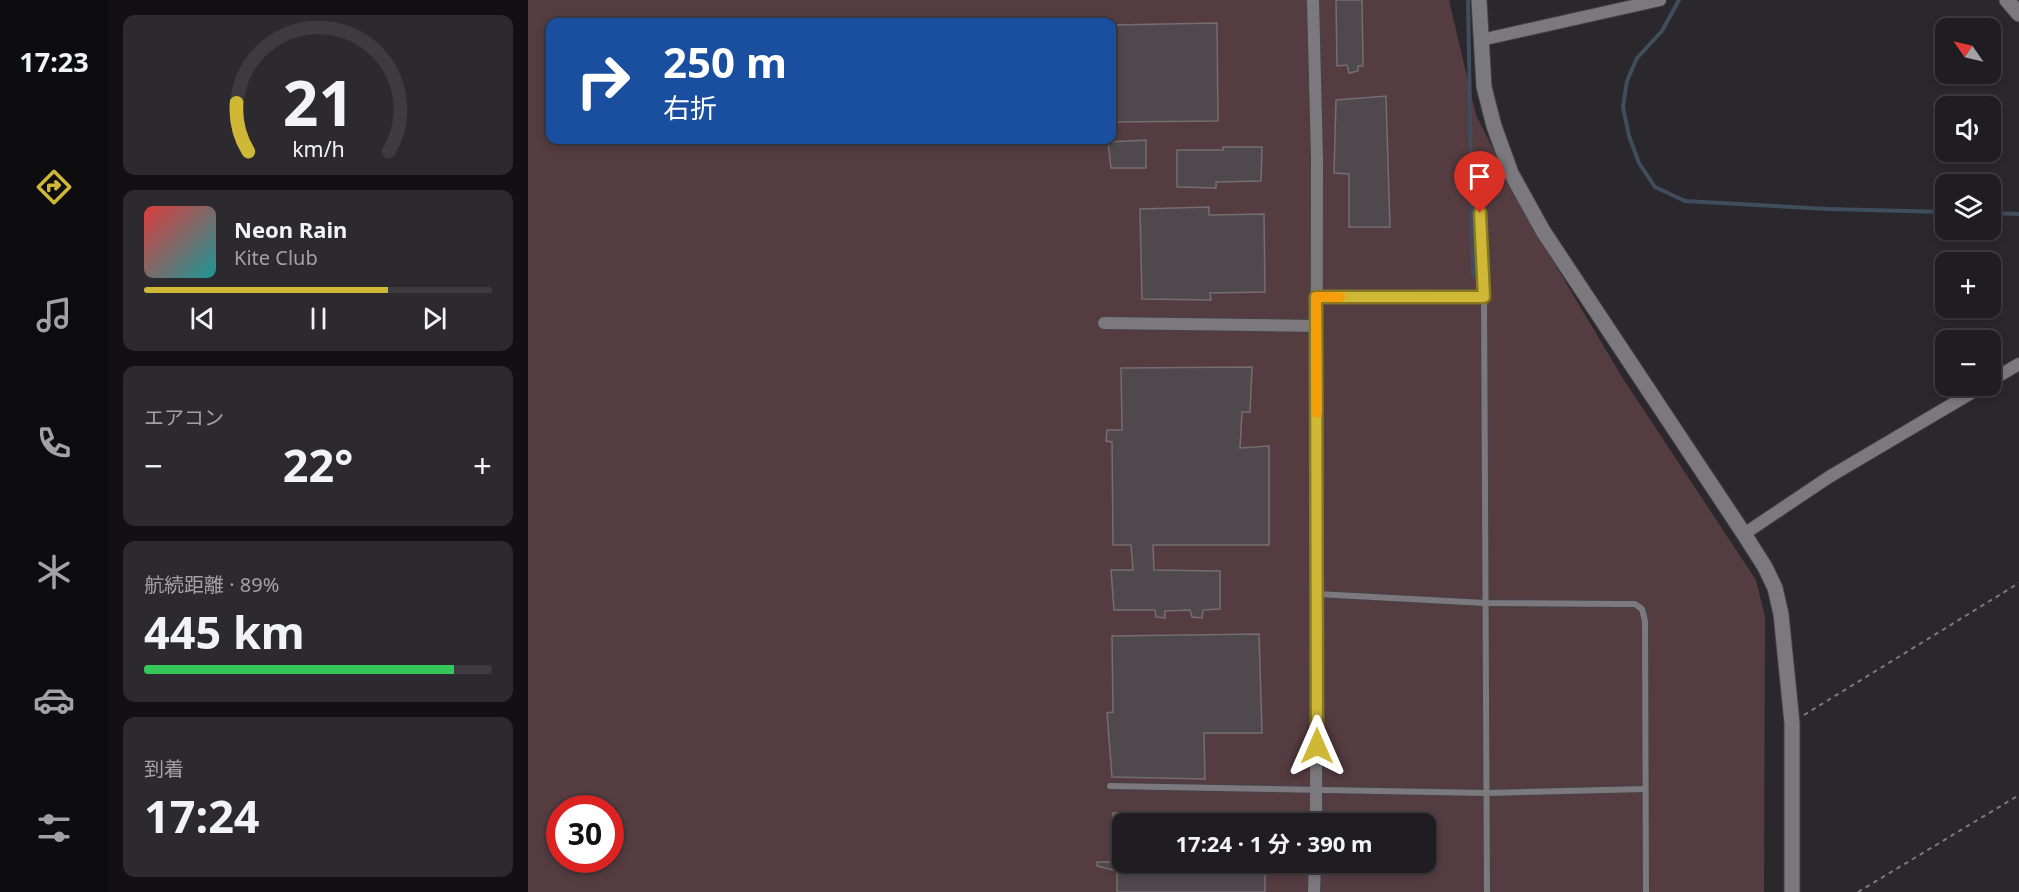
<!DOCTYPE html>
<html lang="ja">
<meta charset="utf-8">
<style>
body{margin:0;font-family:"Noto Sans","Noto Sans JP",sans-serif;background:#2d2a2f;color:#f1f3f6;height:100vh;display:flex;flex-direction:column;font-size:22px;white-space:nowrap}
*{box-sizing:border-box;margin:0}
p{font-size:20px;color:#a2a2a5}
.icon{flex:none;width:33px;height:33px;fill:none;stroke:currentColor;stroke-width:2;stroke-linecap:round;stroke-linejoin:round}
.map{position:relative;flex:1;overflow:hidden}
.side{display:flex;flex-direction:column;gap:15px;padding:15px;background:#121013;width:420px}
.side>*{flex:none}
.banner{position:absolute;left:18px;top:18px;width:570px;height:126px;border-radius:12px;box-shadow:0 3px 9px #0003,0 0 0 2px #3d3b40;background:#1a4fa0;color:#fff;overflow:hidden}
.needle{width:39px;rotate:304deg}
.fabs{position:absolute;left:1407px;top:18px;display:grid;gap:12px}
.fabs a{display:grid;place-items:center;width:66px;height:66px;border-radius:12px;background:#201d22;box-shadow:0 3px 9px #0003,0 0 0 2px #3d3b40;font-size:30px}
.speed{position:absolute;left:18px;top:795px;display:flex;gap:12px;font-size:30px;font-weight:700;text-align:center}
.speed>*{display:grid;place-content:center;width:78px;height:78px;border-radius:50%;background:#201d22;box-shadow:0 3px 9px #0003,0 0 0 2px #3d3b40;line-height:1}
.speed .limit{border:9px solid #d22;background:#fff;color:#111}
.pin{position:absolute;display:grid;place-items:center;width:51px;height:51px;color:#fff;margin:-62px -26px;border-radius:50% 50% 50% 0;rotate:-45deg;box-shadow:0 0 6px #0007}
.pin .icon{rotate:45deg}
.me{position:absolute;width:66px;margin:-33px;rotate:0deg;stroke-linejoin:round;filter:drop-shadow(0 0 4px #0008)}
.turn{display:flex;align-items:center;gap:21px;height:126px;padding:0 18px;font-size:27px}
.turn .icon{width:78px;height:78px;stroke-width:2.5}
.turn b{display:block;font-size:42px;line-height:51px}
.big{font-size:45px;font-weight:700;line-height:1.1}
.side .tile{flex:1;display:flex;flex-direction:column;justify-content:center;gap:9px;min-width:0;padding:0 21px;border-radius:12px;background:#2d2a2f}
.side .dial{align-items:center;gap:0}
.dial svg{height:156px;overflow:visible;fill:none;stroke:#3d3b40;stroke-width:7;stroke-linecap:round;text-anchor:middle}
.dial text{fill:#f1f3f6;stroke:none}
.song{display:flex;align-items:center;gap:18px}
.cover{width:72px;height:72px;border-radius:9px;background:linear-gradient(135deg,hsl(0 70% 55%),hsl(180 70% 35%))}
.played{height:6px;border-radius:3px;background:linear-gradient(90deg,#d0b837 70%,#3d3b40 70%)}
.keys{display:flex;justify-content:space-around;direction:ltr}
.heat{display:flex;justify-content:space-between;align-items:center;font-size:33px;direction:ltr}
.charge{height:9px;border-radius:4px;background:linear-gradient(90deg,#34c759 89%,#3d3b40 0)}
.trip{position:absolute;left:584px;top:813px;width:324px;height:60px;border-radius:12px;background:#201d22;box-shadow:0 3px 9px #0003,0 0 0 2px #3d3b40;font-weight:700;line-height:60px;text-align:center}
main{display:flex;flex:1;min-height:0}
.tab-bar{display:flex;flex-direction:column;width:108px;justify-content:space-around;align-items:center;background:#0d0c0e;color:#a2a2a5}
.tab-bar .icon{width:42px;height:42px}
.tab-bar .selected{color:#d0b837}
.tab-bar b{font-size:27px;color:#f1f3f6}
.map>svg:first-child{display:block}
.green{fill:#543c41;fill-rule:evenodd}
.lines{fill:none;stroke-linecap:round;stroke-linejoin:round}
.stream{stroke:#404d5d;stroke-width:4}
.building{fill:#4f494d;stroke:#746d71;stroke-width:1.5}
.service-casing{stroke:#444347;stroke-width:8}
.minor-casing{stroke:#444347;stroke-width:14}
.tertiary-casing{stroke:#444347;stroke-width:17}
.path{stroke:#7c7a7f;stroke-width:2;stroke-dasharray:4.5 4.5;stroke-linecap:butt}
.service{stroke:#7b787e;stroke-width:6}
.minor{stroke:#7b787e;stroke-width:12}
.tertiary{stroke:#7b787e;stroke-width:15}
.route-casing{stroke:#877824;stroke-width:15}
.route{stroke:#d0b837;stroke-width:10}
.slow{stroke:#f59e0b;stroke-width:10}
</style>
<main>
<nav class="tab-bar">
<b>17:23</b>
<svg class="icon selected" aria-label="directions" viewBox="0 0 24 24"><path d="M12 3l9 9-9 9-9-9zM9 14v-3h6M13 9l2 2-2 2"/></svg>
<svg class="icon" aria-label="music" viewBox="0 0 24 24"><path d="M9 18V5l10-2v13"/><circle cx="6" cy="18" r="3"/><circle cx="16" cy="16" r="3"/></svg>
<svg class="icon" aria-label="phone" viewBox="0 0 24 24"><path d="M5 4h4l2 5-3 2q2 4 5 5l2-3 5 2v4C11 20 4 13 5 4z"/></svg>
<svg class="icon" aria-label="climate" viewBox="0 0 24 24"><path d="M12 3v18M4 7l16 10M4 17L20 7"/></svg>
<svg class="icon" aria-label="car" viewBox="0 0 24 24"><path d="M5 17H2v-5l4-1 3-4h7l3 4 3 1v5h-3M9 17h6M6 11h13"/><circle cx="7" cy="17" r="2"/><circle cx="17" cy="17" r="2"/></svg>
<svg class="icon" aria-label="filters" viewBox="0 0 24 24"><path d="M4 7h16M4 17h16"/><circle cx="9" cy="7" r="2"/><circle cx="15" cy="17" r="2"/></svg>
</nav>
<section class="side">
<div class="tile dial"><svg viewBox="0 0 100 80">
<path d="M14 69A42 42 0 1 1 86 69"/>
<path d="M14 69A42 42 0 0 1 8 44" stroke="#d0b837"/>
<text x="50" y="56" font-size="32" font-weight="700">21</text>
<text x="50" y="72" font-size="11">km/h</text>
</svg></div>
<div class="tile">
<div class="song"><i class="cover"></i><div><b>Neon Rain</b><p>Kite Club</p></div></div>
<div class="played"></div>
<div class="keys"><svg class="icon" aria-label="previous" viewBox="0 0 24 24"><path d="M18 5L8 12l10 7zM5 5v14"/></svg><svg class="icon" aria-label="pause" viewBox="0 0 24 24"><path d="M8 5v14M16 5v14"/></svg><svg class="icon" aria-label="next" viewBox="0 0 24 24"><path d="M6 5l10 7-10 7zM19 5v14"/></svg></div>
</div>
<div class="tile"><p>エアコン</p>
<div class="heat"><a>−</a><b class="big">22°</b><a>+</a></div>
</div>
<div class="tile"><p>航続距離 · 89%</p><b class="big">445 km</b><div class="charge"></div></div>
<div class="tile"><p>到着</p><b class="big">17:24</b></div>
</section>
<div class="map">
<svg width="1491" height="892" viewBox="0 0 1491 892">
<rect width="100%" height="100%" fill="#2a272d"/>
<path class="green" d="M 0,0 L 921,0 L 948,115 L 1003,224 L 1094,377 L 1228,580 L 1237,617 L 1236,892 L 0,892 ZM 22,22 L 584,22 L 584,140 L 22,140 ZM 32,808 L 82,808 L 82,860 L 32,860 ZM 594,824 L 897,824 L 897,862 L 594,862 Z"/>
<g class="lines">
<g class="stream">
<polyline points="940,0 945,276"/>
<polyline points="1151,0 1134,31 1109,58 1099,81 1095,107 1101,136 1111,163 1127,187 1157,201 1300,209 1418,212"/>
<polyline points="1462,213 1491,214"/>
</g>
</g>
<g class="building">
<polygon points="808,0 834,0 835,66 830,66 830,71 821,73 819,65 809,66"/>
<polygon points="689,23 690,121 584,122 584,25"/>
<polygon points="858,96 862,227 821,227 821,174 806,173 808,100"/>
<polygon points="618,140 618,168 583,168 580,142"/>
<polygon points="695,147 734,147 733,181 688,182 688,188 649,187 649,150 695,150"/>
<polygon points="681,207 681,215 736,214 737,292 682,293 683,300 614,299 612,209"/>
<polygon points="724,367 722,412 714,412 712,448 741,446 741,545 625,545 626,570 692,571 692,609 675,610 674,618 664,617 662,610 637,611 637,618 628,617 627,610 586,610 583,570 605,570 603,545 585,545 584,442 578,441 579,430 594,430 593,368"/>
<polygon points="731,634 734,733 676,733 677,779 584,777 579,713 585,712 584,636"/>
<rect x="585" y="813" width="91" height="11"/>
<polygon points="589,837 594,837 594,862 737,862 737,892 589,892 589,871 569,866 569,862 585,862"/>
</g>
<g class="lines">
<g class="service-casing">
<g id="service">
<polyline points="951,192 956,296 959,892"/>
<polyline points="789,594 957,603 1093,604 1107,604 1114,609 1117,621 1118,892"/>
<polyline points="582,786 959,793 1117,789"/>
</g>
</g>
<g class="minor-casing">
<g id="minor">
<polyline points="785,0 789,158 788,824"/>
<polyline points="953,40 1132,0"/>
<polyline points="788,297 956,296"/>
<polyline points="576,323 789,326"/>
<polyline points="1462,381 1491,364"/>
<polyline points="1216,534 1301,477 1455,386"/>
<polyline points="786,892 787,862"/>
</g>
</g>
<g class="tertiary-casing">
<g id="tertiary">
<polyline points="951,0 956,87 966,126 983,173 1015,231 1216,534 1237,567 1247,588 1253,614 1264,723 1264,892"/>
<polyline points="1479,0 1491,14"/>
</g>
</g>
<g class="path">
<polyline points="1276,715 1491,583"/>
<polyline points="1330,892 1491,795"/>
</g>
<use href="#service" class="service"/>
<use href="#minor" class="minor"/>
<use href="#tertiary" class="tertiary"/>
</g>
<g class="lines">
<g class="route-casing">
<polyline id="route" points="789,746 788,297 956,297 952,213"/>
</g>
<use href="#route" class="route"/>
<polyline class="slow" points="789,413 788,297 812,297"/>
</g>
</svg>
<div class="fabs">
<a><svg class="needle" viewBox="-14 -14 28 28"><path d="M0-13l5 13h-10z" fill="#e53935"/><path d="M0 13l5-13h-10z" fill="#a2a2a5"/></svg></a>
<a><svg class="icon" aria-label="sound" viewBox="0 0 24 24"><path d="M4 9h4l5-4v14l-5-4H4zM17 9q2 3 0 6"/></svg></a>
<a><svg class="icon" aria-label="layers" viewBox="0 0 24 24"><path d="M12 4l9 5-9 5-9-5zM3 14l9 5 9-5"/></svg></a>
<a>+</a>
<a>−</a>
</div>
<div class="speed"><div class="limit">30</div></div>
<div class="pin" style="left:952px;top:213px;background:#d93025"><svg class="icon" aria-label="arrive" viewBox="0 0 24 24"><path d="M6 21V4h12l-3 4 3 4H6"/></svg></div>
<svg class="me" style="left:789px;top:746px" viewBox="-20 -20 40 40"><path d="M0-17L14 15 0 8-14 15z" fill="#d0b837" stroke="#fff" stroke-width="4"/></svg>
<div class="trip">17:24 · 1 分 · 390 m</div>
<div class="banner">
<div class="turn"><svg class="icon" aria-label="right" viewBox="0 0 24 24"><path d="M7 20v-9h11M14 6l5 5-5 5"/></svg><div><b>250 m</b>右折</div></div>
</div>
</div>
</main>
